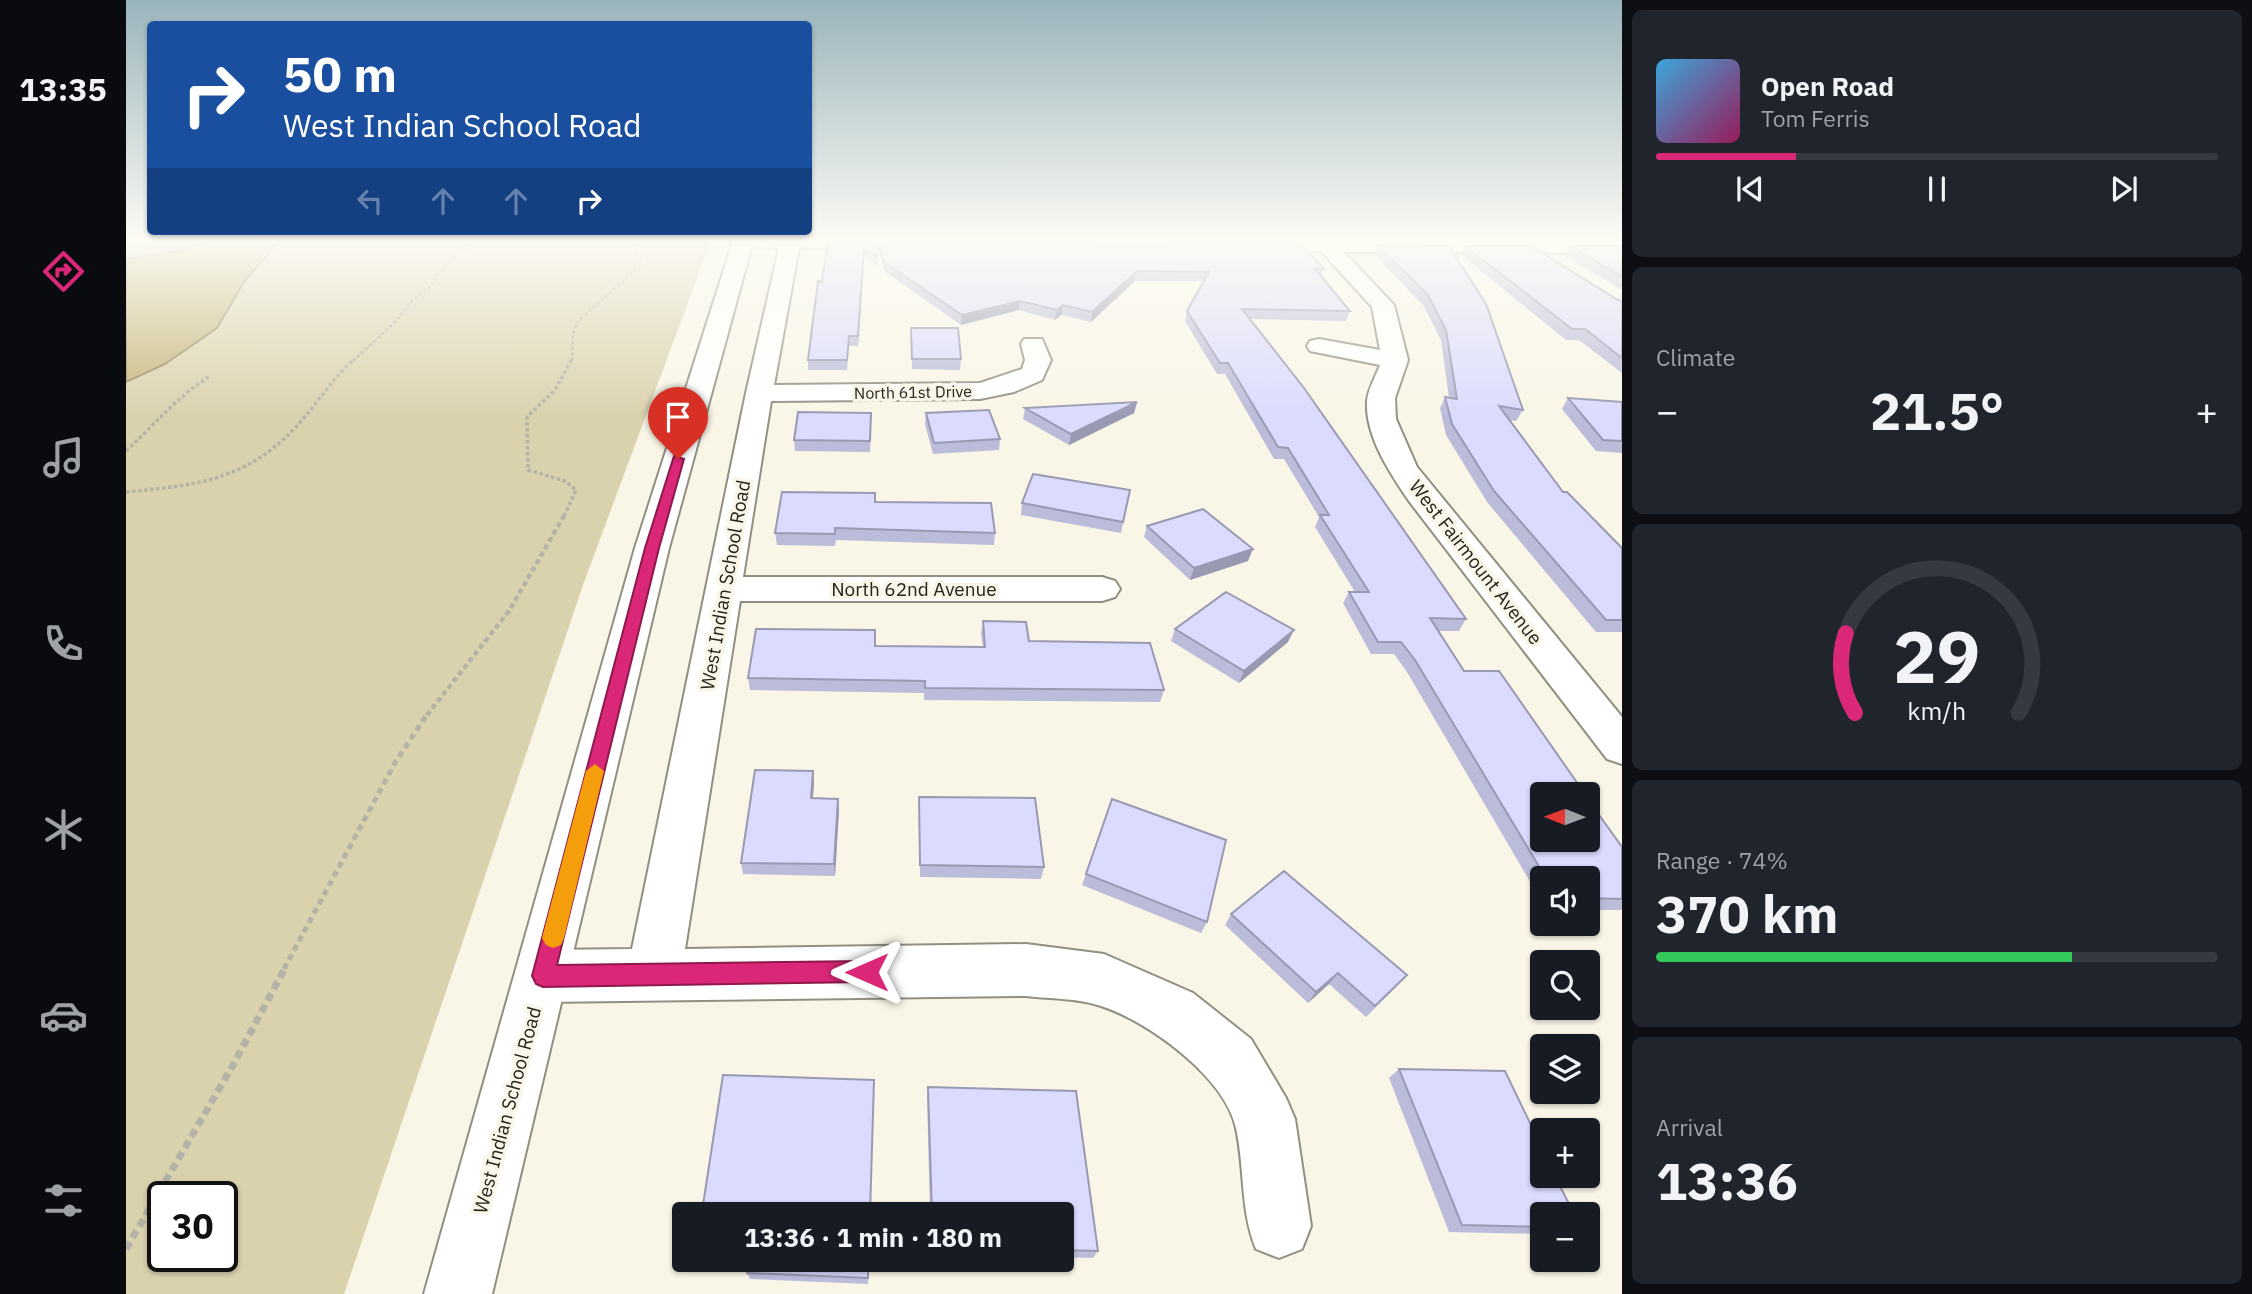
<!DOCTYPE html>
<meta charset="utf-8">
<style>
body{margin:0;font-family:"IBM Plex Sans",sans-serif;background:#20242c;color:#f1f3f6;height:100vh;display:flex;flex-direction:column;font-size:26px;white-space:nowrap}
*{box-sizing:border-box;margin:0}
p{font-size:23px;color:#9ea1a6}
.icon{flex:none;width:38px;height:38px;fill:none;stroke:currentColor;stroke-width:2;stroke-linecap:round;stroke-linejoin:round}
.map{position:relative;flex:1;overflow:hidden}
.sheet{display:flex;flex-direction:column;gap:10px;padding:10px;background:#0d0f14;width:630px}
.sheet>*{flex:none}
.guide{position:absolute;left:21px;top:21px;width:665px;height:214px;border-radius:7px;box-shadow:0 2px 5px #0004;background:#1a4fa0;color:#fff;overflow:hidden}
.needle{width:46px;rotate:271deg}
.fabs{position:absolute;left:1404px;top:782px;display:grid;gap:14px}
.fabs a{display:grid;place-items:center;width:70px;height:70px;border-radius:7px;background:#171b24;box-shadow:0 2px 5px #0004;font-size:35px}
.speed{position:absolute;left:21px;top:1181px;display:flex;gap:14px;font-size:35px;font-weight:700;text-align:center}
.speed>*{display:grid;place-content:center;width:91px;height:91px;border-radius:50%;background:#171b24;box-shadow:0 2px 5px #0004;line-height:1}
.speed .limit{border:4px solid #111;border-radius:10px;background:#fff;color:#111}
.pin{position:absolute;display:grid;place-items:center;width:60px;height:60px;color:#fff;margin:-72px -30px;border-radius:50% 50% 50% 0;rotate:-45deg;box-shadow:0 0 7px #0007}
.pin .icon{rotate:45deg}
.me{position:absolute;width:77px;margin:-38px;rotate:270deg;stroke-linejoin:round;filter:drop-shadow(0 0 5px #0008)}
.turn{display:flex;align-items:center;gap:24px;height:147px;padding:0 21px;font-size:32px}
.turn .icon{width:91px;height:91px;stroke-width:2.5}
.turn b{display:block;font-size:49px;line-height:60px}
.lanes{display:flex;align-items:center;height:66px;padding:0 21px;background:#0003;justify-content:center;gap:35px;direction:ltr}
.lanes .off{opacity:.35}
.big{font-size:52px;font-weight:700;line-height:1.1}
.sheet .tile{flex:1;display:flex;flex-direction:column;justify-content:center;gap:10px;min-width:0;padding:0 24px;border-radius:10px;background:#20242c}
.sheet .dial{align-items:center;gap:0}
.dial svg{height:182px;overflow:visible;fill:none;stroke:#363941;stroke-width:7;stroke-linecap:round;text-anchor:middle}
.dial text{fill:#f1f3f6;stroke:none}
.song{display:flex;align-items:center;gap:21px}
.cover{width:84px;height:84px;border-radius:10px;background:linear-gradient(135deg,hsl(200 70% 55%),hsl(330 70% 35%))}
.played{height:7px;border-radius:4px;background:linear-gradient(90deg,#db2777 25%,#363941 25%)}
.keys{display:flex;justify-content:space-around;direction:ltr}
.heat{display:flex;justify-content:space-between;align-items:center;font-size:38px;direction:ltr}
.charge{height:10px;border-radius:5px;background:linear-gradient(90deg,#34c759 74%,#363941 0)}
.trip{position:absolute;left:546px;top:1202px;width:402px;height:70px;border-radius:7px;background:#171b24;box-shadow:0 2px 5px #0004;font-weight:700;line-height:70px;text-align:center}
main{display:flex;flex:1;min-height:0}
.dock{display:flex;flex-direction:column;width:126px;justify-content:space-around;align-items:center;background:#090b0e;color:#9ea1a6}
.dock .icon{width:49px;height:49px}
.dock .selected{color:#db2777}
.dock b{font-size:32px;color:#f1f3f6}
.map>svg:first-child{display:block}
.green{fill:#dad1ad;fill-rule:evenodd}
.water{fill:#c5b57a;stroke:#95895e;stroke-width:2}
.lines{fill:none;stroke-linecap:round;stroke-linejoin:round}
.street-casing{stroke:#928f81;stroke-width:4}
.secondary-casing{stroke:#928f81;stroke-width:4}
.path-far4{stroke:#b5b3a7;stroke-width:2.5;stroke-dasharray:3.5 2;stroke-linecap:butt}
.path-far3{stroke:#b5b3a7;stroke-width:3.5;stroke-dasharray:3.5 2.5;stroke-linecap:butt}
.path-far2{stroke:#b5b3a7;stroke-width:4.5;stroke-dasharray:5 3.5;stroke-linecap:butt}
.path-far1{stroke:#b5b3a7;stroke-width:5;stroke-dasharray:6 4.5;stroke-linecap:butt}
.path{stroke:#b5b3a7;stroke-width:7;stroke-dasharray:8 5;stroke-linecap:butt}
.street{fill:#fff;fill-rule:evenodd}
.secondary{fill:#fff;fill-rule:evenodd}
.wall{fill:#bbbcda}
.shaded-wall{fill:#9999b2}
.building{fill:#dadbfe;stroke:#9999b2;stroke-width:2}
.route{fill:#db2777;stroke:#8e194d;stroke-width:2}
.slow{fill:#f59e0b}
.labels{text-anchor:middle;dominant-baseline:central;stroke-width:7;stroke-linejoin:round;paint-order:stroke}
.far-street-label{font-size:16px;fill:#24231e;stroke:#f9f6e7}
.street-label{font-size:19px;fill:#24231e;stroke:#f9f6e7}
</style>
<main>
<nav class="dock">
<b>13:35</b>
<svg class="icon selected" aria-label="directions" viewBox="0 0 24 24"><path d="M12 3l9 9-9 9-9-9zM9 14v-3h6M13 9l2 2-2 2"/></svg>
<svg class="icon" aria-label="music" viewBox="0 0 24 24"><path d="M9 18V5l10-2v13"/><circle cx="6" cy="18" r="3"/><circle cx="16" cy="16" r="3"/></svg>
<svg class="icon" aria-label="phone" viewBox="0 0 24 24"><path d="M5 4h4l2 5-3 2q2 4 5 5l2-3 5 2v4C11 20 4 13 5 4z"/></svg>
<svg class="icon" aria-label="climate" viewBox="0 0 24 24"><path d="M12 3v18M4 7l16 10M4 17L20 7"/></svg>
<svg class="icon" aria-label="car" viewBox="0 0 24 24"><path d="M5 17H2v-5l4-1 3-4h7l3 4 3 1v5h-3M9 17h6M6 11h13"/><circle cx="7" cy="17" r="2"/><circle cx="17" cy="17" r="2"/></svg>
<svg class="icon" aria-label="filters" viewBox="0 0 24 24"><path d="M4 7h16M4 17h16"/><circle cx="9" cy="7" r="2"/><circle cx="15" cy="17" r="2"/></svg>
</nav>
<div class="map">
<svg width="1496" height="1294" viewBox="0 0 1496 1294">
<rect width="100%" height="100%" fill="#f9f6e7"/>
<path class="green" d="M 0,238 L 586,238 L 458,582 L 218,1294 L 0,1294 ZM 37,1197 L 96,1197 L 96,1256 L 37,1256 Z"/>
<polygon class="water" points="89,238 156,238 118,282 91,328 39,364 0,382 0,259 65,249"/>
<g class="lines">
<g class="street-casing">
<g id="street">
<path d="M 610,238 L 760,238 L 765,243 L 755,249 L 673,248 L 648,385 L 854,383 L 896,369 L 899,360 L 895,344 L 898,339 L 916,339 L 925,360 L 916,380 L 888,392 L 854,399 L 645,401 L 617,577 L 976,577 L 989,581 L 994,589 L 989,597 L 976,601 L 614,601 L 559,949 L 900,944 L 978,954 L 1067,993 L 1125,1039 L 1160,1098 L 1169,1119 L 1185,1226 L 1176,1249 L 1153,1258 L 1130,1249 C 1114,1210 1119,1169 1110,1128 C 1099,1077 1022,1021 975,1006 C 952,998 924,999 900,996 L 417,1002 L 398,994 L 390,976 L 398,958 L 417,950 L 506,949 L 620,393 L 653,248 L 610,246 L 607,242 Z"/>
<path d="M 1205,238 L 1496,241 L 1496,253 L 1218,252 L 1268,305 L 1282,360 L 1269,398 L 1270,419 L 1291,467 L 1496,717 L 1496,764 L 1481,759 L 1283,501 C 1264,473 1239,436 1241,401 C 1242,389 1250,376 1254,365 L 1184,351 L 1181,346 L 1184,341 L 1193,339 L 1254,350 L 1246,307 L 1195,251 L 1124,251 L 1114,245 L 1124,239 Z"/>
</g>
</g>
<g class="secondary-casing">
<polygon id="secondary" points="608,238 628,238 543,548 366,1294 298,1294 509,548"/>
</g>
<g class="path-far4">
<polyline points="227,361 270,321 284,302 303,288 319,266 355,238"/>
<polyline points="446,361 447,334 452,321 515,265 509,249 516,238"/>
</g>
<g class="path-far3">
<path d="M 0,451 C 28,425 52,396 84,376"/>
<path d="M 0,492 C 68,485 117,482 168,429 C 190,406 205,380 228,359"/>
<polyline points="438,516 450,490 439,481 402,470 401,417 429,390 446,359"/>
</g>
<polyline class="path-far2" points="301,715 383,611 439,514"/>
<polyline class="path-far1" points="158,969 270,761 302,713"/>
<polyline class="path" points="0,1249 107,1065 159,968"/>
<use href="#street" class="street"/>
<use href="#secondary" class="secondary"/>
</g>
<g class="wall">
<polygon points="1358,238 1496,238 1496,239"/>
<polygon points="702,242 752,242 751,266 738,257 732,346 723,346 721,370 682,370 682,360"/>
<polygon points="753,242 1198,269 1195,277 1224,311 1220,321 1124,319 1340,619 1333,631 1312,631 1338,671 1496,847 1496,910 1461,910 1461,878 1416,878 1416,902 1281,672 1268,654 1245,654 1217,603 1223,592 1229,592 1189,527 1193,517 1158,459 1148,459 1099,374 1091,374 1059,321 1061,311 1078,281 1009,281 965,322 935,315 929,320 893,310 835,325 758,271 753,251"/>
<polygon points="1252,245 1323,246 1397,410 1390,421 1383,420 1437,492 1496,548 1496,632 1470,632 1361,502 1320,435 1314,408 1319,397 1323,398 1315,340 1297,305 1248,254"/>
<polygon points="1339,246 1496,301 1496,373 1453,340 1440,340 1335,255"/>
<polygon points="1444,246 1496,246 1496,290 1439,256"/>
<polygon points="785,328 835,359 834,370 786,369"/>
<polygon points="1442,398 1496,402 1496,453 1470,451 1436,409"/>
<polygon points="1011,402 1008,413 943,445 897,419 899,408"/>
<polygon points="745,413 744,452 669,451 668,440"/>
<polygon points="800,413 874,439 873,450 807,454 799,424"/>
<polygon points="1004,490 995,533 895,515 896,503"/>
<polygon points="749,502 869,533 868,545 710,540 709,546 651,545 649,533"/>
<polygon points="1021,526 1122,561 1064,580 1018,537"/>
<polygon points="857,621 903,641 1038,690 1034,702 798,700 798,693 624,690 622,678 749,646 857,647 855,633"/>
<polygon points="1049,629 1162,642 1113,683 1045,641"/>
<polygon points="687,771 688,783 687,798 712,799 713,811 709,876 617,874 615,863"/>
<polygon points="793,797 918,867 915,879 794,877"/>
<polygon points="986,799 1081,922 1075,933 956,885"/>
<polygon points="1105,914 1271,986 1240,1017 1203,984 1182,1003 1099,925"/>
<polygon points="1273,1069 1416,1214 1416,1234 1323,1232 1263,1078"/>
<polygon points="748,1080 628,1214 581,1213 577,1205"/>
<polygon points="802,1087 950,1091 972,1251 967,1258 936,1257 936,1214 804,1214 801,1097"/>
<polygon points="743,1260 742,1284 624,1279 621,1273"/>
</g>
<g class="shaded-wall">
<polygon points="738,248 738,257 732,346 732,336"/>
<polygon points="1011,271 1009,281 965,322 966,312"/>
<polygon points="894,301 893,310 835,325 836,315"/>
<polygon points="937,305 935,315 929,320 931,310"/>
<polygon points="1011,402 1008,413 943,445 945,434"/>
<polygon points="1127,549 1122,561 1064,580 1068,568"/>
<polygon points="1168,630 1162,642 1113,683 1118,671"/>
<polygon points="687,771 688,783 686,810 685,798"/>
<polygon points="712,799 713,811 709,876 708,864"/>
<polygon points="1212,973 1203,984 1182,1003 1190,992"/>
</g>
<g class="building">
<polygon points="702,242 752,242 751,257 738,248 732,336 723,336 721,360 682,360 692,281 696,282"/>
<polygon points="753,242 1175,244 1198,269 1189,269 1224,311 1116,309 1178,388 1340,619 1304,618 1338,671 1373,671 1459,794 1416,794 1416,840 1461,840 1461,798 1496,847 1496,899 1461,898 1461,878 1420,878 1289,660 1275,642 1252,642 1223,592 1243,592 1194,515 1203,515 1162,448 1152,447 1102,363 1094,363 1061,311 1083,272 1011,271 966,312 937,305 931,310 894,301 836,315 758,262"/>
<polygon points="1252,245 1323,246 1360,304 1397,410 1373,406 1437,492 1441,492 1496,548 1496,620 1480,620 1368,491 1326,424 1319,397 1331,399 1320,330 1302,295"/>
<polygon points="1339,246 1405,246 1492,300 1496,301 1496,358 1459,329 1446,329"/>
<polygon points="1444,246 1496,246 1496,277"/>
<polygon points="785,328 832,328 835,359 786,359"/>
<polygon points="1442,398 1496,402 1496,441 1477,440"/>
<polygon points="1011,402 945,434 899,408"/>
<polygon points="863,410 874,439 808,443 800,413"/>
<polygon points="672,412 745,413 744,441 668,440"/>
<polygon points="907,474 1004,490 997,522 896,503"/>
<polygon points="656,492 749,493 749,502 865,503 869,533 709,528 709,534 649,533"/>
<polygon points="1077,509 1127,549 1068,568 1021,526"/>
<polygon points="1100,592 1168,630 1118,671 1049,629"/>
<polygon points="857,621 900,622 903,641 1024,643 1038,690 799,688 799,681 622,678 630,629 749,630 749,646 859,647"/>
<polygon points="629,770 687,771 685,798 712,799 708,864 615,863"/>
<polygon points="793,797 909,798 918,867 794,865"/>
<polygon points="986,799 1100,840 1081,922 960,874"/>
<polygon points="1158,871 1281,975 1249,1006 1212,973 1190,992 1105,914"/>
<polygon points="1273,1069 1379,1071 1416,1148 1416,1176 1429,1176 1448,1214 1416,1214 1416,1227 1336,1225"/>
<polygon points="597,1075 748,1080 744,1214 628,1214 628,1207 577,1205"/>
<polygon points="802,1087 950,1091 972,1251 936,1250 936,1214 806,1214"/>
<polygon points="622,1260 742,1260 742,1278 621,1273"/>
</g>
<linearGradient id="sky" x2="0" y2="1"><stop stop-color="#9ab4bc"/><stop offset="0.57" stop-color="#fcfbf4"/><stop offset="1" stop-color="#fcfbf4" stop-opacity="0"/></linearGradient>
<rect width="1496" height="419" fill="url(#sky)"/>
<polygon class="route" points="548,456 558,459 533,548 431,965 741,961 748,964 752,972 748,979 741,982 417,987 410,984 406,976 519,548"/>
<polygon class="slow" points="469,764 478,771 438,938 435,945 427,948 420,945 416,938 460,771"/>
<g class="labels">
<g class="far-street-label">
<text transform="translate(787 392) rotate(-1)">North 61st Drive</text>
</g>
<g class="street-label">
<text transform="translate(1350 562) rotate(52)">West Fairmount Avenue</text>
<text transform="translate(599 585) rotate(-80)">West Indian School Road</text>
<text x="788" y="589">North 62nd Avenue</text>
<text transform="translate(381 1110) rotate(-75)">West Indian School Road</text>
</g>
</g>
</svg>
<div class="fabs">
<a><svg class="needle" viewBox="-14 -14 28 28"><path d="M0-13l5 13h-10z" fill="#e53935"/><path d="M0 13l5-13h-10z" fill="#9ea1a6"/></svg></a>
<a><svg class="icon" aria-label="sound" viewBox="0 0 24 24"><path d="M4 9h4l5-4v14l-5-4H4zM17 9q2 3 0 6"/></svg></a>
<a><svg class="icon" aria-label="search" viewBox="0 0 24 24"><circle cx="10" cy="10" r="6"/><path d="M15 15l6 6"/></svg></a>
<a><svg class="icon" aria-label="layers" viewBox="0 0 24 24"><path d="M12 4l9 5-9 5-9-5zM3 14l9 5 9-5"/></svg></a>
<a>+</a>
<a>−</a>
</div>
<div class="speed"><div class="limit">30</div></div>
<div class="pin" style="left:552px;top:459px;background:#d93025"><svg class="icon" aria-label="arrive" viewBox="0 0 24 24"><path d="M6 21V4h12l-3 4 3 4H6"/></svg></div>
<svg class="me" style="left:741px;top:972px" viewBox="-20 -20 40 40"><path d="M0-17L14 15 0 8-14 15z" fill="#db2777" stroke="#fff" stroke-width="4"/></svg>
<div class="trip">13:36 · 1 min · 180 m</div>
<div class="guide">
<div class="turn"><svg class="icon" aria-label="right" viewBox="0 0 24 24"><path d="M7 20v-9h11M14 6l5 5-5 5"/></svg><div><b>50 m</b>West Indian School Road</div></div>
<div class="lanes"><svg class="icon off" aria-label="left" viewBox="0 0 24 24"><path d="M17 20v-9H6M10 6l-5 5 5 5"/></svg><svg class="icon off" aria-label="ahead" viewBox="0 0 24 24"><path d="M12 20V5M6 11l6-6 6 6"/></svg><svg class="icon off" aria-label="ahead" viewBox="0 0 24 24"><path d="M12 20V5M6 11l6-6 6 6"/></svg><svg class="icon" aria-label="right" viewBox="0 0 24 24"><path d="M7 20v-9h11M14 6l5 5-5 5"/></svg></div>
</div>
</div>
<section class="sheet">
<div class="tile">
<div class="song"><i class="cover"></i><div><b>Open Road</b><p>Tom Ferris</p></div></div>
<div class="played"></div>
<div class="keys"><svg class="icon" aria-label="previous" viewBox="0 0 24 24"><path d="M18 5L8 12l10 7zM5 5v14"/></svg><svg class="icon" aria-label="pause" viewBox="0 0 24 24"><path d="M8 5v14M16 5v14"/></svg><svg class="icon" aria-label="next" viewBox="0 0 24 24"><path d="M6 5l10 7-10 7zM19 5v14"/></svg></div>
</div>
<div class="tile"><p>Climate</p>
<div class="heat"><a>−</a><b class="big">21.5°</b><a>+</a></div>
</div>
<div class="tile dial"><svg viewBox="0 0 100 80">
<path d="M14 69A42 42 0 1 1 86 69"/>
<path d="M14 69A42 42 0 0 1 10 34" stroke="#db2777"/>
<text x="50" y="56" font-size="32" font-weight="700">29</text>
<text x="50" y="72" font-size="11">km/h</text>
</svg></div>
<div class="tile"><p>Range · 74%</p><b class="big">370 km</b><div class="charge"></div></div>
<div class="tile"><p>Arrival</p><b class="big">13:36</b></div>
</section>
</main>
